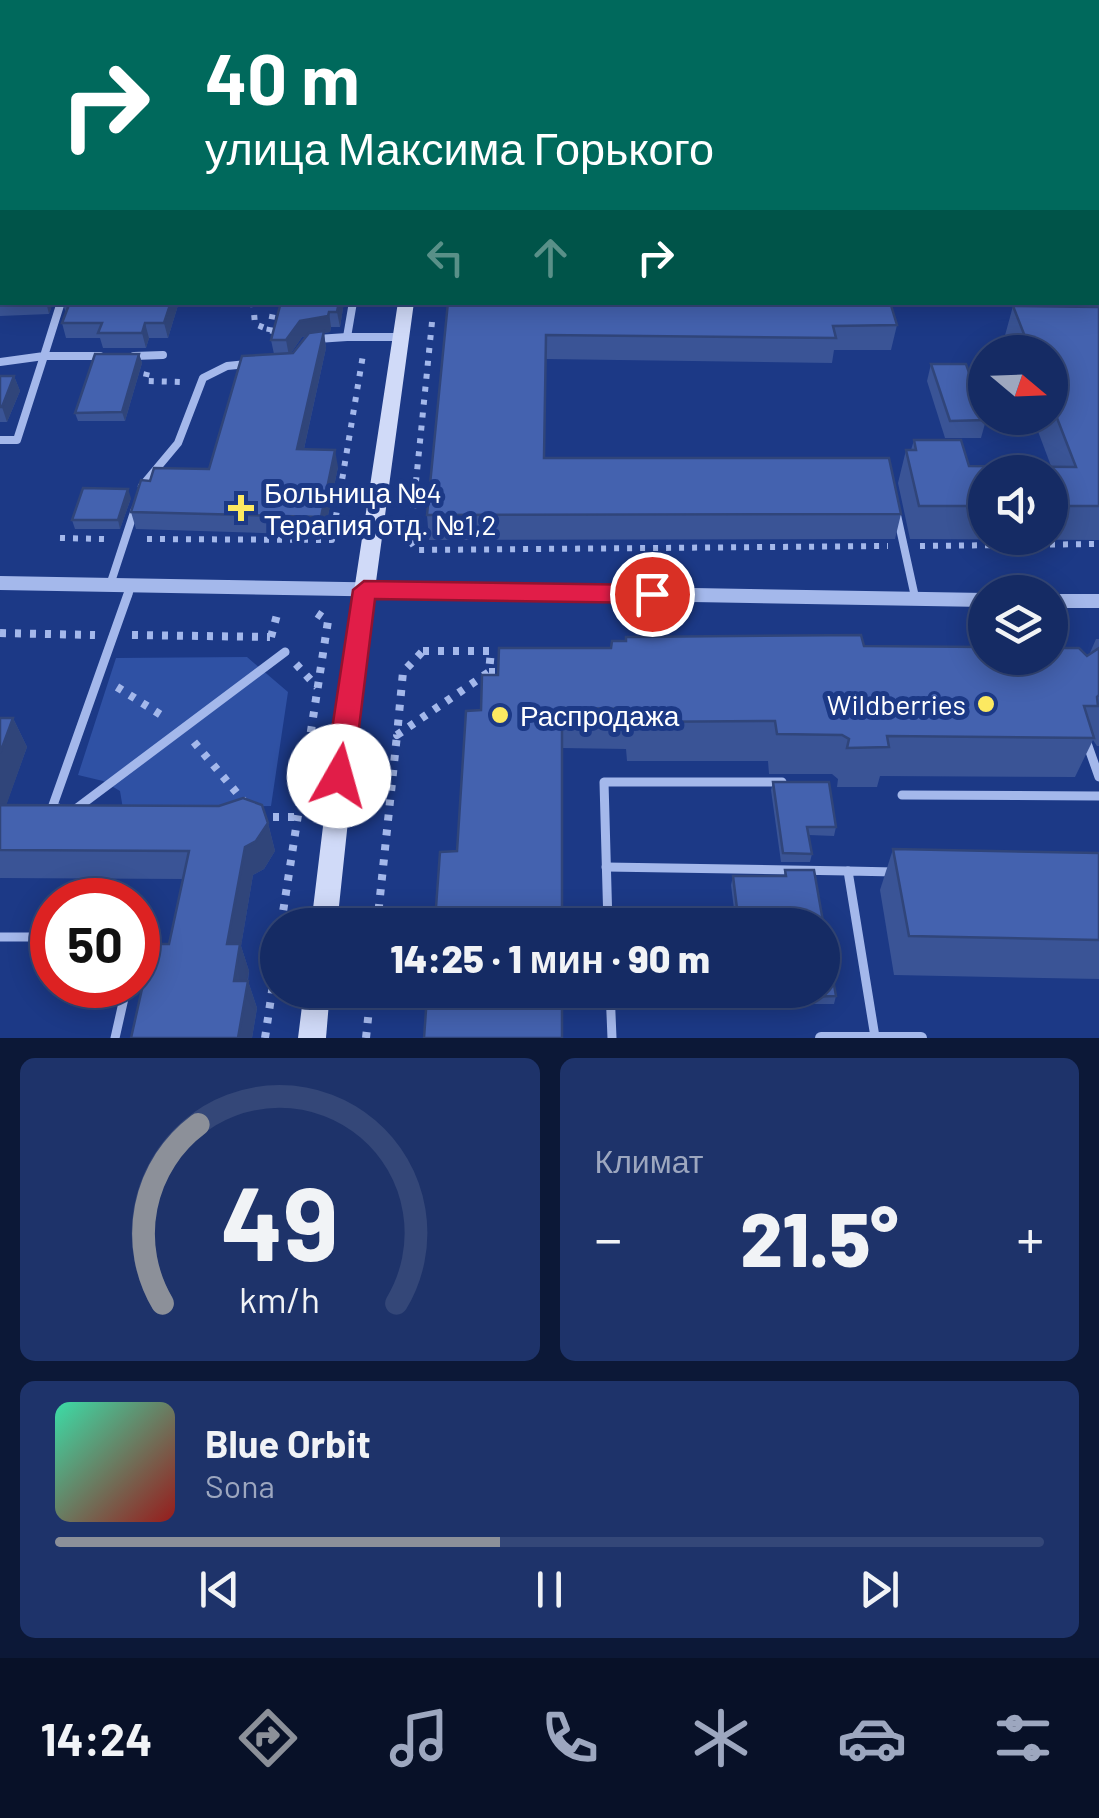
<!DOCTYPE html>
<html lang="ru">
<meta charset="utf-8">
<style>
body{margin:0;font-family:Barlow,sans-serif;background:#1e336a;color:#f1f3f6;height:100vh;display:flex;flex-direction:column;font-size:38px;white-space:nowrap}
*{box-sizing:border-box;margin:0}
p{font-size:32px;color:#9da7bf}
.icon{flex:none;width:55px;height:55px;fill:none;stroke:currentColor;stroke-width:2;stroke-linecap:round;stroke-linejoin:round}
.map{position:relative;height:1038px;overflow:hidden}
.sheet{display:flex;flex-direction:column;gap:20px;padding:20px;background:#0c1837;flex:1}
.sheet>*{flex:none}
.hud{position:absolute;left:0px;top:0px;width:1100px;height:305px;box-shadow:0 5px 25px #0003,0 0 0 2px #344778;background:#00695c;color:#fff;overflow:hidden}
.needle{width:65px;rotate:109deg}
.fabs{position:absolute;left:968px;top:335px;display:grid;gap:20px}
.fabs a{display:grid;place-items:center;width:100px;height:100px;border-radius:50%;background:#152b64;box-shadow:0 5px 25px #0003,0 0 0 2px #344778;font-size:50px}
.speed{position:absolute;left:30px;top:878px;display:flex;gap:20px;font-size:50px;font-weight:700;text-align:center}
.speed>*{display:grid;place-content:center;width:130px;height:130px;border-radius:50%;background:#152b64;box-shadow:0 5px 25px #0003,0 0 0 2px #344778;line-height:1}
.speed .limit{border:15px solid #d22;background:#fff;color:#111}
.pin{position:absolute;display:grid;place-items:center;width:85px;height:85px;color:#fff;margin:-42px;border:5px solid #fff;border-radius:50%;box-shadow:0 2px 10px #0007}
.me{position:absolute;width:110px;margin:-55px;rotate:7deg;stroke-linejoin:round;filter:drop-shadow(0 0 8px #0008)}
.turn{display:flex;align-items:center;gap:35px;height:210px;padding:0 40px;font-size:45px}
.turn .icon{width:130px;height:130px;stroke-width:2.5}
.turn b{display:block;font-size:70px;line-height:85px}
.lanes{display:flex;align-items:center;height:95px;padding:0 40px;background:#0003;justify-content:center;gap:50px;direction:ltr}
.lanes .off{opacity:.35}
.big{font-size:75px;font-weight:800;line-height:1.1}
.sheet .card{flex:1;display:flex;flex-direction:column;justify-content:center;gap:15px;min-width:0;padding:0 35px;border-radius:15px;background:#1e336a}
.sheet .dial{align-items:center;gap:0}
.dial svg{height:260px;overflow:visible;fill:none;stroke:#344778;stroke-width:7;stroke-linecap:round;text-anchor:middle}
.dial text{fill:#f1f3f6;stroke:none}
.song{display:flex;align-items:center;gap:30px}
.cover{width:120px;height:120px;border-radius:15px;background:linear-gradient(135deg,hsl(160 70% 55%),hsl(0 70% 35%))}
.played{height:10px;border-radius:5px;background:linear-gradient(90deg,#8c9099 45%,#344778 45%)}
.keys{display:flex;justify-content:space-around;direction:ltr}
.heat{display:flex;justify-content:space-between;align-items:center;font-size:55px;direction:ltr}
.sheet .tiles{flex:1;display:grid;gap:20px;grid-template-columns:1fr 1fr}
.card:last-child{grid-column:span 2}
.trip{position:absolute;left:260px;top:908px;width:580px;height:100px;border-radius:50px;background:#152b64;box-shadow:0 5px 25px #0003,0 0 0 2px #344778;font-weight:800;line-height:100px;text-align:center}
.menu{display:flex;height:160px;justify-content:space-around;align-items:center;background:#081128;color:#9da7bf}
.menu .icon{width:70px;height:70px}
.menu .current{color:#8c9099}
.menu b{font-size:45px;color:#f1f3f6}
.map>svg:first-child{display:block}
.green{fill:#2f51a4}
.lines{fill:none;stroke-linecap:round;stroke-linejoin:round}
.path-far1{stroke:#a4b8eb;stroke-width:6;stroke-dasharray:5 8;stroke-linecap:butt}
.path{stroke:#a4b8eb;stroke-width:8;stroke-dasharray:6 9;stroke-linecap:butt}
.service-far1{stroke:#a4b8eb;stroke-width:8}
.service{stroke:#a4b8eb;stroke-width:9}
.minor{stroke:#a4b8eb;stroke-width:12}
.tertiary{fill:#a4b8eb;fill-rule:evenodd}
.secondary{fill:#d0daf8;fill-rule:evenodd}
.wall{fill:#3a5496;fill-rule:evenodd}
.shaded-wall{fill:#30457a}
.building{fill:#4462af;stroke:#30457a;stroke-width:2.5}
.route{fill:#e11d48;stroke:#92132f;stroke-width:2.5}
.poi-dot{fill:#fce961;stroke:#1c3986;stroke-width:4}
.labels{text-anchor:middle;dominant-baseline:central;stroke-width:10;stroke-linejoin:round;paint-order:stroke}
.poi-label{font-size:28px;fill:#fff;stroke:#1c3986;text-anchor:start}
</style>
<div class="map">
<svg width="1099" height="1038" viewBox="0 0 1099 1038">
<rect width="100%" height="100%" fill="#1c3986"/>
<polygon class="green" points="247,657 288,692 271,806 123,809 120,791 103,781 78,775 116,658"/>
<g class="lines">
<g class="path-far1">
<polyline points="253,302 255,324 282,335"/>
<polyline points="432,322 410,541 416,550 888,546"/>
<polyline points="269,332 275,302"/>
<polyline points="147,372 145,381 183,382"/>
<polyline points="60,538 104,539"/>
<polyline points="147,539 332,540 363,355"/>
<polyline points="920,546 1099,544"/>
</g>
<g class="path">
<polyline points="0,633 95,635"/>
<polyline points="132,635 270,637"/>
<polyline points="271,637 278,611"/>
<polygon points="423,651 491,651 489,672 397,735 403,672"/>
<polyline points="296,664 317,687"/>
<polyline points="489,672 506,672"/>
<polyline points="117,687 166,718"/>
<polyline points="194,742 247,805"/>
<polyline points="258,817 297,817"/>
<polyline points="281,925 328,621 315,612"/>
<polyline points="377,925 397,735"/>
<polyline points="265,1038 278,951"/>
<polyline points="366,1038 371,990"/>
</g>
<g class="service-far1">
<polyline points="353,302 347,337 401,337"/>
<polyline points="317,339 347,337"/>
<polyline points="134,356 163,355"/>
<polyline points="0,362 44,356 61,302"/>
<polyline points="0,440 17,440 44,356 100,356"/>
<polyline points="142,486 178,443 203,378 227,366 247,364"/>
<polyline points="897,515 915,597"/>
<polyline points="110,585 135,509"/>
<polyline points="127,597 131,587"/>
</g>
<g class="service">
<polyline points="1050,628 1059,657"/>
<polyline points="1087,743 1099,777"/>
<polyline points="902,795 1099,796"/>
<polyline points="58,808 52,808 128,594"/>
<polyline points="77,808 285,652"/>
<polyline points="606,867 848,871"/>
<polyline points="608,925 604,782 782,782"/>
<polyline points="0,937 52,937"/>
<polyline points="610,990 612,1038"/>
<polyline points="875,1037 848,871 895,872"/>
<polyline points="115,1038 127,985"/>
</g>
<polyline class="minor" points="821,1038 921,1038"/>
<g class="tertiary">
<rect x="0" y="63" width="2" height="6"/>
<polygon points="1099,67 1099,75 1098,75 1098,68"/>
<polygon points="0,576 985,593 985,607 0,590"/>
<rect x="1050" y="594" width="49" height="14"/>
</g>
<g class="secondary">
<rect x="442" y="0" width="12" height="2"/>
<polygon points="398,302 414,302 364,670 337,925 311,925 342,670"/>
<polygon points="304,990 330,990 326,1038 298,1038"/>
</g>
</g>
<g class="wall">
<polygon points="0,0 91,0 90,2 2,2 2,20 0,20"/>
<polygon points="805,0 1099,0 1099,51 1098,51 1098,2 806,2"/>
<path d="M 1098,180 L 1099,183 L 1099,540 L 910,539 L 898,483 L 906,450 L 911,450 L 914,440 L 969,466 L 1051,466 L 1033,418 L 1050,418 L 1050,352 L 1008,352 L 1004,339 L 1013,306 L 1076,306 L 1074,302 L 1098,302 ZM 985,472 L 1050,472 L 1050,538 L 985,538 Z"/>
<polygon points="0,239 2,239 2,302 53,302 49,314 0,316"/>
<polygon points="62,302 179,302 168,338 149,338 146,348 103,348 100,338 66,338 62,323 66,313"/>
<path d="M 281,302 L 344,302 L 340,327 L 331,327 L 330,332 L 324,333 L 326,348 L 304,449 L 338,467 L 324,535 L 136,529 L 131,512 L 150,481 L 209,469 L 274,354 L 271,340 ZM 306,336 L 293,353 L 291,353 L 302,337 Z"/>
<polygon points="448,302 897,325 891,350 834,350 832,363 546,359 544,458 901,514 895,539 429,540 427,515"/>
<polygon points="139,354 142,363 125,421 78,421 75,413"/>
<polygon points="931,364 986,420 981,438 945,438 927,381"/>
<polygon points="0,376 14,376 20,391 7,422 0,422"/>
<polygon points="131,498 120,529 75,529 72,520"/>
<polygon points="1096,639 1099,639 1099,746 1097,746 1093,740 1075,777 880,776 877,787 837,787 838,779 832,774 769,774 768,761 627,761 626,749 562,748 562,925 436,925 435,921 457,851 481,710 498,675 611,648 864,646 1087,656 1089,655"/>
<polygon points="0,718 13,718 27,747 6,805 268,823 275,851 264,869 253,875 241,946 249,971 248,981 257,1008 252,1038 131,1038 169,944 183,879 0,878"/>
<polygon points="773,782 836,827 834,836 809,835 812,854 810,862 781,862 771,790"/>
<polygon points="893,849 1099,853 1099,979 894,975 880,890"/>
<polygon points="785,870 814,870 836,996 834,1004 801,1004 798,990 822,990 822,925 736,925 731,885 733,876 784,876"/>
</g>
<g class="shaded-wall">
<polygon points="75,0 91,0 90,2 76,2"/>
<polygon points="46,302 53,302 49,314"/>
<polygon points="171,302 179,302 168,338 164,323"/>
<polygon points="339,302 344,302 340,327 337,312"/>
<polygon points="329,312 331,327 330,332 324,333 326,348 300,467 297,449 323,333 302,337 289,356 286,340 300,321"/>
<polygon points="145,323 149,338 146,348 142,333"/>
<polygon points="139,354 142,363 125,421 122,412"/>
<polygon points="14,376 20,391 7,422 2,407"/>
<polygon points="335,450 338,467 324,535 321,517"/>
<polygon points="128,489 131,498 120,529 118,520"/>
<polygon points="13,718 27,747 0,823 0,753"/>
<polygon points="268,823 275,851 264,869 253,875 241,946 249,971 243,1008 234,981 227,944 245,847"/>
<polygon points="248,981 257,1008 252,1038 238,1038"/>
</g>
<g class="building">
<polygon points="117,0 280,0 279,2 117,2"/>
<polygon points="352,0 413,0 412,2 352,2"/>
<polygon points="492,0 754,0 755,2 492,2"/>
<polygon points="818,0 1099,0 1099,22 1098,22 1098,2 819,2"/>
<polygon points="1098,180 1099,183 1099,300 1098,297"/>
<polygon points="0,239 2,239 2,300 0,301"/>
<polygon points="70,302 171,302 164,323 145,323 142,333 98,333 102,323 62,323"/>
<polygon points="281,302 339,302 337,312 329,312 328,316 300,321 286,340 271,340"/>
<polygon points="448,302 890,302 897,325 833,326 836,338 546,335 544,458 889,458 901,514 427,515"/>
<polygon points="1013,306 1099,307 1099,506 1050,506 1050,472 985,472 985,506 919,506 906,450 916,450 914,440 961,440 969,466 1076,467 1050,400 1050,352 1031,352"/>
<polygon points="324,331 297,449 335,450 321,517 131,512 141,480 150,481 154,468 209,469 242,356 293,353 309,333"/>
<polygon points="95,354 139,354 122,412 75,413"/>
<polygon points="931,364 966,364 986,420 950,421"/>
<polygon points="0,376 14,376 2,407 0,407"/>
<polygon points="83,488 128,489 118,520 72,520"/>
<polygon points="861,635 864,646 985,647 985,658 1050,658 1050,648 1079,648 1087,656 1099,648 1099,695 1097,697 1098,706 1084,706 1094,738 887,736 889,747 847,748 849,739 842,735 777,734 775,721 630,722 629,709 562,708 562,925 452,925 452,921 435,921 440,852 457,851 466,711 481,710 482,675 498,675 499,648 611,648 612,641 626,641 626,637"/>
<polygon points="0,718 13,718 0,753"/>
<polygon points="773,782 829,782 836,827 807,827 812,854 783,853"/>
<polygon points="243,798 262,805 268,823 256,841 245,847 227,944 240,944 234,981 248,981 238,1038 131,1038 152,944 169,944 189,851 0,850 0,805 219,806"/>
<polygon points="893,849 1099,853 1099,940 909,936"/>
<polygon points="785,870 814,870 836,996 803,997 802,990 822,990 822,925 739,925 733,876 786,876"/>
<polygon points="448,990 562,990 562,1038 424,1038 427,996 448,996"/>
</g>
<polygon class="route" points="364,581 652,585 664,594 652,603 375,599 353,776 349,785 339,788 329,785 325,776 353,590"/>
<g class="poi-dot">
<path d="M236 493h10v10h10v10h-10v10h-10v-10h-10v-10h10z"/>
<circle cx="986" cy="704" r="10"/>
<circle cx="500" cy="715" r="10"/>
</g>
<g class="labels">
<g class="poi-label">
<text x="264" y="492">Больница №4<tspan x="264" dy="32">Терапия отд. №1,2</tspan></text>
<text x="966" y="704" text-anchor="end">Wildberries</text>
<text x="520" y="715">Распродажа</text>
</g>
</g>
</svg>
<div class="fabs">
<a><svg class="needle" viewBox="-14 -14 28 28"><path d="M0-13l5 13h-10z" fill="#e53935"/><path d="M0 13l5-13h-10z" fill="#9da7bf"/></svg></a>
<a><svg class="icon" aria-label="sound" viewBox="0 0 24 24"><path d="M4 9h4l5-4v14l-5-4H4zM17 9q2 3 0 6"/></svg></a>
<a><svg class="icon" aria-label="layers" viewBox="0 0 24 24"><path d="M12 4l9 5-9 5-9-5zM3 14l9 5 9-5"/></svg></a>
</div>
<div class="speed"><div class="limit">50</div></div>
<div class="pin" style="left:652px;top:594px;background:#d93025"><svg class="icon" aria-label="arrive" viewBox="0 0 24 24"><path d="M6 21V4h12l-3 4 3 4H6"/></svg></div>
<svg class="me" style="left:339px;top:776px" viewBox="-20 -20 40 40"><circle r="19" fill="#fff"/><path d="M0-13L10 11 0 6-10 11z" fill="#e11d48"/></svg>
<div class="trip">14:25 · 1 мин · 90 m</div>
<div class="hud">
<div class="turn"><svg class="icon" aria-label="right" viewBox="0 0 24 24"><path d="M7 20v-9h11M14 6l5 5-5 5"/></svg><div><b>40 m</b>улица Максима Горького</div></div>
<div class="lanes"><svg class="icon off" aria-label="left" viewBox="0 0 24 24"><path d="M17 20v-9H6M10 6l-5 5 5 5"/></svg><svg class="icon off" aria-label="ahead" viewBox="0 0 24 24"><path d="M12 20V5M6 11l6-6 6 6"/></svg><svg class="icon" aria-label="right" viewBox="0 0 24 24"><path d="M7 20v-9h11M14 6l5 5-5 5"/></svg></div>
</div>
</div>
<section class="sheet">
<div class="tiles">
<div class="card dial"><svg viewBox="0 0 100 80">
<path d="M14 69A42 42 0 1 1 86 69"/>
<path d="M14 69A42 42 0 0 1 25 14" stroke="#8c9099"/>
<text x="50" y="56" font-size="32" font-weight="700">49</text>
<text x="50" y="72" font-size="11">km/h</text>
</svg></div>
<div class="card"><p>Климат</p>
<div class="heat"><a>−</a><b class="big">21.5°</b><a>+</a></div>
</div>
<div class="card">
<div class="song"><i class="cover"></i><div><b>Blue Orbit</b><p>Sona</p></div></div>
<div class="played"></div>
<div class="keys"><svg class="icon" aria-label="previous" viewBox="0 0 24 24"><path d="M18 5L8 12l10 7zM5 5v14"/></svg><svg class="icon" aria-label="pause" viewBox="0 0 24 24"><path d="M8 5v14M16 5v14"/></svg><svg class="icon" aria-label="next" viewBox="0 0 24 24"><path d="M6 5l10 7-10 7zM19 5v14"/></svg></div>
</div>
</div>
</section>
<nav class="menu">
<b>14:24</b>
<svg class="icon current" aria-label="directions" viewBox="0 0 24 24"><path d="M12 3l9 9-9 9-9-9zM9 14v-3h6M13 9l2 2-2 2"/></svg>
<svg class="icon" aria-label="music" viewBox="0 0 24 24"><path d="M9 18V5l10-2v13"/><circle cx="6" cy="18" r="3"/><circle cx="16" cy="16" r="3"/></svg>
<svg class="icon" aria-label="phone" viewBox="0 0 24 24"><path d="M5 4h4l2 5-3 2q2 4 5 5l2-3 5 2v4C11 20 4 13 5 4z"/></svg>
<svg class="icon" aria-label="climate" viewBox="0 0 24 24"><path d="M12 3v18M4 7l16 10M4 17L20 7"/></svg>
<svg class="icon" aria-label="car" viewBox="0 0 24 24"><path d="M5 17H2v-5l4-1 3-4h7l3 4 3 1v5h-3M9 17h6M6 11h13"/><circle cx="7" cy="17" r="2"/><circle cx="17" cy="17" r="2"/></svg>
<svg class="icon" aria-label="filters" viewBox="0 0 24 24"><path d="M4 7h16M4 17h16"/><circle cx="9" cy="7" r="2"/><circle cx="15" cy="17" r="2"/></svg>
</nav>
